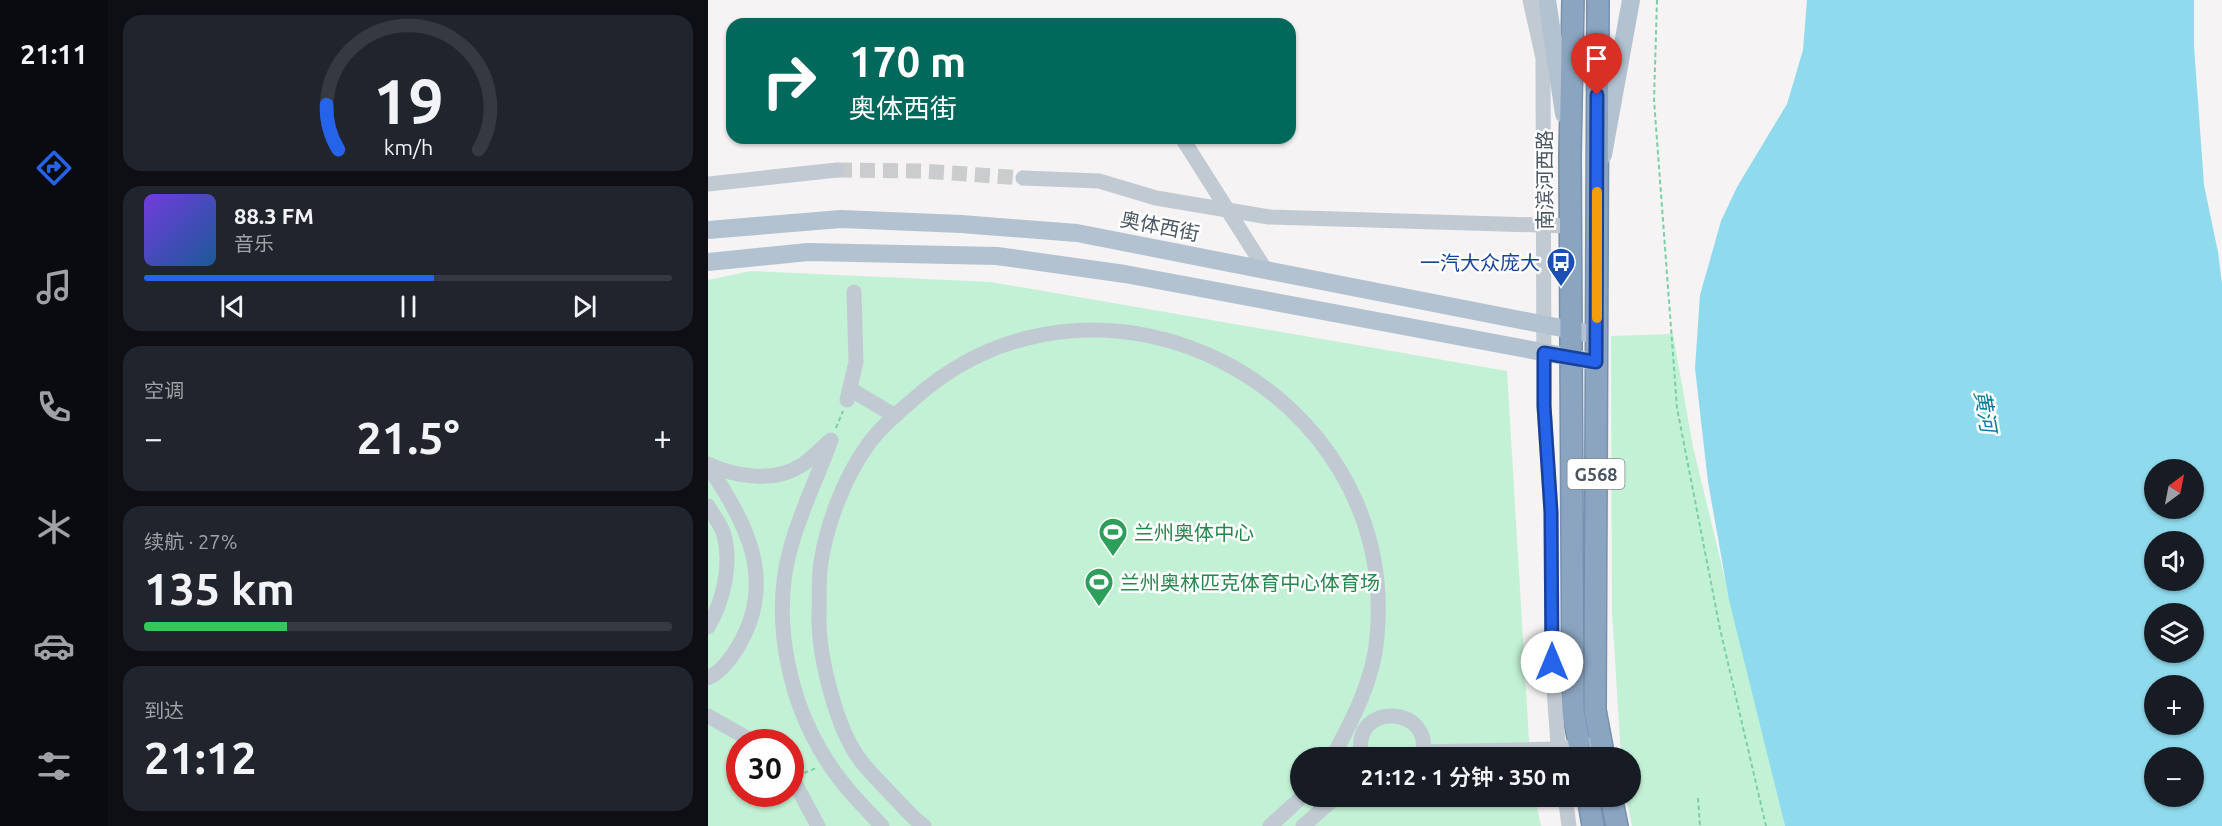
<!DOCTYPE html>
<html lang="zh">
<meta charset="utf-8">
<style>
body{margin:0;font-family:Ubuntu,"Noto Sans SC",sans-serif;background:#20242c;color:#f1f3f6;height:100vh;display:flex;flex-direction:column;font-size:22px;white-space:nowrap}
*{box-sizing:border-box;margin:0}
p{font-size:20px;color:#9ea1a6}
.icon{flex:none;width:33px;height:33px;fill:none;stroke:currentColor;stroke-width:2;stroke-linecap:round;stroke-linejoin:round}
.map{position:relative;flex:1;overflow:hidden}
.sheet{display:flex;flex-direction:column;gap:15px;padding:15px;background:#0d0f14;width:600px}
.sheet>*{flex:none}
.hud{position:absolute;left:18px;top:18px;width:570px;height:126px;border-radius:18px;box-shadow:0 2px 4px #0004;background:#00695c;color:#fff;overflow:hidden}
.needle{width:39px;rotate:32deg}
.controls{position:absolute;left:1436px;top:459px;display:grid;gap:12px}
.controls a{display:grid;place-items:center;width:60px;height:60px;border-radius:50%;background:#171b24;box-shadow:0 2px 4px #0004;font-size:30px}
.speed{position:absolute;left:18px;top:729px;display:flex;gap:12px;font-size:30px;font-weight:700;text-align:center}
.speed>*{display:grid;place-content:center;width:78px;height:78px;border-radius:50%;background:#171b24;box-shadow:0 2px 4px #0004;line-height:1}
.speed .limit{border:9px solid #d22;background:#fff;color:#111}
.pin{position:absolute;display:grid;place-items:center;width:51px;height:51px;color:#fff;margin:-62px -26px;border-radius:50% 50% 50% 0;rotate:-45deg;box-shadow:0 0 6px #0007}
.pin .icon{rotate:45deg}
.me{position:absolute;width:66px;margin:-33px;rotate:0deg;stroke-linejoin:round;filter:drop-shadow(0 0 4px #0008)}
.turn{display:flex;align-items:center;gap:21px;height:126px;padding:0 24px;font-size:27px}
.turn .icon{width:78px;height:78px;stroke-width:2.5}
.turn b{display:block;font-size:42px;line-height:51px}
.big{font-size:45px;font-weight:600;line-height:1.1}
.sheet .card{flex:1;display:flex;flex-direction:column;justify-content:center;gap:9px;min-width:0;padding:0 21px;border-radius:18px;background:#20242c}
.sheet .dial{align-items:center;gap:0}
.dial svg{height:156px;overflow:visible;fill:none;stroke:#363941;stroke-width:7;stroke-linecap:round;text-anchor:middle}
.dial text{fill:#f1f3f6;stroke:none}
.song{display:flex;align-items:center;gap:18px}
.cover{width:72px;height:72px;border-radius:9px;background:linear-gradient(135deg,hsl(260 70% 55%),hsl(210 70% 35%))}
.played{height:6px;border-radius:3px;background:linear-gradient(90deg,#2563eb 55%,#363941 55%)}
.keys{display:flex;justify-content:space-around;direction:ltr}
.heat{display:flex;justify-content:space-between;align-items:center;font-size:33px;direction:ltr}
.charge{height:9px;border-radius:4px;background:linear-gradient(90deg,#34c759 27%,#363941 0)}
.trip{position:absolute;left:582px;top:747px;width:351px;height:60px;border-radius:30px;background:#171b24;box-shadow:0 2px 4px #0004;font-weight:600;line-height:60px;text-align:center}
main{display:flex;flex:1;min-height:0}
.dock{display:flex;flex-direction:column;width:108px;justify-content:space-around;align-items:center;background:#090b0e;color:#9ea1a6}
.dock .icon{width:42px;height:42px}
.dock .selected{color:#2563eb}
.dock b{font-size:27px;color:#f1f3f6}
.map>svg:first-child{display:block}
.green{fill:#c3f1d5;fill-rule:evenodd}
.water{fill:#90daee;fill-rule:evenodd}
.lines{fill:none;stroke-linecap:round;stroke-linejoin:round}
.minor-tunnel{stroke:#caccce;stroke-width:15;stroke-dasharray:15 8;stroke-linecap:butt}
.highway-casing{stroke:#7690ad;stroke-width:24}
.path{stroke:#7ad0a6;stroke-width:2;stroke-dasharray:4.5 3;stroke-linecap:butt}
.minor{stroke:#c1cad2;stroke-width:15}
.major{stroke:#b3c2d1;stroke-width:18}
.highway{stroke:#8ba5c1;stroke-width:21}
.route-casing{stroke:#184099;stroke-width:15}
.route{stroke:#2563eb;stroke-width:10}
.slow{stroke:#f59e0b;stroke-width:10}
.labels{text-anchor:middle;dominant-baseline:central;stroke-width:5;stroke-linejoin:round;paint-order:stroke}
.shield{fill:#fff;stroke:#808990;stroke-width:1.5}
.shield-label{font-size:18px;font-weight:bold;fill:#4a5661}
.street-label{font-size:20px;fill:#4a5661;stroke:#fff}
.transit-label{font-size:20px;fill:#164399;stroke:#fff;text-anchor:end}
.leisure-label{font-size:20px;fill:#27864d;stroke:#fff;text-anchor:start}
.water-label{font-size:21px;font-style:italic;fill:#0c7c9b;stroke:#fff}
</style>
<main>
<nav class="dock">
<b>21:11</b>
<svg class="icon selected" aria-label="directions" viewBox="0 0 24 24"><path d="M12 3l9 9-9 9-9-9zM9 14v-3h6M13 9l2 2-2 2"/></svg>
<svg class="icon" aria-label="music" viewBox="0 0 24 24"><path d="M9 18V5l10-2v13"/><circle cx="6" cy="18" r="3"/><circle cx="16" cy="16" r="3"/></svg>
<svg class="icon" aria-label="phone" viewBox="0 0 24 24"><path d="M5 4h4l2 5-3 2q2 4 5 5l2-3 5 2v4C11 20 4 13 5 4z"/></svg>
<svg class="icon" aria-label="climate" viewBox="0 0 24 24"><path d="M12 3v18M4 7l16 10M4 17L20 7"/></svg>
<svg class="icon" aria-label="car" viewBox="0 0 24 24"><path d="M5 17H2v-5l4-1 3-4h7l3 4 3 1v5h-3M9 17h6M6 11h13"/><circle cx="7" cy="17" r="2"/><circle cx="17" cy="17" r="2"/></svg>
<svg class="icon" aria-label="filters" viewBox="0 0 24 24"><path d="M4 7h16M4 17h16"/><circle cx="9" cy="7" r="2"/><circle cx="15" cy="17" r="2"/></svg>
</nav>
<section class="sheet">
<div class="card dial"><svg viewBox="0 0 100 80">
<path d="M14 69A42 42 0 1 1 86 69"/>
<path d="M14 69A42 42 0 0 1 8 46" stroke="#2563eb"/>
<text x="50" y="56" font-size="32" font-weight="700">19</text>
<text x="50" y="72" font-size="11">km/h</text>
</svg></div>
<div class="card">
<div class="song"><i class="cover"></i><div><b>88.3 FM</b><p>音乐</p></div></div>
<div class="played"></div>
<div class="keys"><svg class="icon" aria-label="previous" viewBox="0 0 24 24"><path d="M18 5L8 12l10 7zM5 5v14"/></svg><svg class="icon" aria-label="pause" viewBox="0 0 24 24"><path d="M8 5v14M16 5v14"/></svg><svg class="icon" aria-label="next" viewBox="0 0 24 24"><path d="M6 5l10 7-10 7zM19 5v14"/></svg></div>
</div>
<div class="card"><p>空调</p>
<div class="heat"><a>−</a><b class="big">21.5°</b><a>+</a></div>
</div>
<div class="card"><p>续航 · 27%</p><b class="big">135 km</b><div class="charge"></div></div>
<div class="card"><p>到达</p><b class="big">21:12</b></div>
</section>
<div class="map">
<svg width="1514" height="826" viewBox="0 0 1514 826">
<rect width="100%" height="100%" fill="#f5f3f3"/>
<g class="green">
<path d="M 43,271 L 283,282 L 799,371 L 822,757 L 592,758 L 592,796 L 827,797 L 833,826 L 0,826 L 0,280 ZM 32,742 L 82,742 L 82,794 L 32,794 Z"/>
<polygon points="965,334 985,447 1077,826 924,826 918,797 922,796 922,758 913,757 904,611 903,336"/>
</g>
<path class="water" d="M 1099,0 L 1486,0 L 1486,46 L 1496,185 L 1510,252 L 1514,284 L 1514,826 L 1077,826 L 1021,600 L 1000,482 L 987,368 L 992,295 L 1013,221 L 1029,187 L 1079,104 L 1095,50 ZM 1446,470 L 1485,470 L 1485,508 L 1446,508 ZM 1446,542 L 1485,542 L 1485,580 L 1446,580 ZM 1446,614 L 1485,614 L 1485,652 L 1446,652 ZM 1446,686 L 1485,686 L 1485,724 L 1446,724 ZM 1446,758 L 1485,758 L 1485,796 L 1446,796 Z"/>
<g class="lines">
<polyline class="minor-tunnel" points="129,170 215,171 315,178"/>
<g class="highway-casing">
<g id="highway">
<polyline points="865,0 862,155 865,711 874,758"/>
<polyline points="890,0 887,710 896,758"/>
<polyline points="880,796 885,826"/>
<polyline points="903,796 909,826"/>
</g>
</g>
<g class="path">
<polyline points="949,0 946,100 969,408 1012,629 1058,826"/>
<polyline points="128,428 135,411"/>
<polyline points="96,773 108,768"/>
<polyline points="990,798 992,826"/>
</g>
<g class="minor">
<polyline points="822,0 835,58 836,406 843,512 844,662 851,758"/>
<polyline points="474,138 557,269"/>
<polyline points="315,178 391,181 448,198 561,217 863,226"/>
<polyline points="0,184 129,170"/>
<polyline points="142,389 187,416"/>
<polyline points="139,400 148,362 146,292"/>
<path d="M 123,440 C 110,477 92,511 82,550 C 63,620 81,704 121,764 C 136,787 155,806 174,826"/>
<path d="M 0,464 C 27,477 67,483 94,465 C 104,459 113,448 122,441"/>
<path d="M 0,466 C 38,521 69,580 31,645 C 24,657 13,672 0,678"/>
<path d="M 0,506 C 5,515 14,526 16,535 C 24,565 15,602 0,627"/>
<polyline points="0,716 46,742"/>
<polyline points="715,752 849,749 881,745"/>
<path d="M 654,758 C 640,698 731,706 713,758"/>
<polyline points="82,779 88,785 110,826"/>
<polyline points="857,796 861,826"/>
<path d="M 216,826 C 204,818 194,805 184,795 C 174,784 162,773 153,761 C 128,729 110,655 111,614 C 112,597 110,579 113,562 C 119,524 135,481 157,449 C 170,429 190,413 207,398 C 395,233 692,390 669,637 C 666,679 644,721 624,758"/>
<polyline points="562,826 595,796"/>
<polyline points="595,826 629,796"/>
</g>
<g class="major">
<polyline points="839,0 856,114"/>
<polyline points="895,155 923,0"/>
<polyline points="0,230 133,219 253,224 369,233 889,335"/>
<polyline points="0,262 100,252 289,256 417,274 888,362"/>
</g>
<use href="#highway" class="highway"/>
</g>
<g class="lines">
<g class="route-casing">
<polyline id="route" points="844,662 843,512 836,406 836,353 888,362 889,95"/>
</g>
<use href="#route" class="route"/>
<polyline class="slow" points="889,318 889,192"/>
</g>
<defs>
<g id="bus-pin" transform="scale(1.5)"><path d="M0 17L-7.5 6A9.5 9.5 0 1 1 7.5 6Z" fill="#1a4fb4" stroke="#fff"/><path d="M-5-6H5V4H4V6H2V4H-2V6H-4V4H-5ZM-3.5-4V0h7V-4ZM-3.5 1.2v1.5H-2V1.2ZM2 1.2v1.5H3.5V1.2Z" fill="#fff"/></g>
<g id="stadium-pin" transform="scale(1.5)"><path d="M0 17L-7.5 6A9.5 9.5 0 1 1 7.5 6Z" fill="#2e9e5b" stroke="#fff"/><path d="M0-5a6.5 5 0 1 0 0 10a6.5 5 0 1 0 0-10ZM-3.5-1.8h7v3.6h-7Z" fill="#fff"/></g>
</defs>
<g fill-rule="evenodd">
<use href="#bus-pin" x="853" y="262"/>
<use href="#stadium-pin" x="405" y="532"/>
<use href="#stadium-pin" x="391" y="582"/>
</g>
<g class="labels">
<rect class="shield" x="859.5" y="459" width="57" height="30" rx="4.5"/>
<g class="shield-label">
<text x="888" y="474">G568</text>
</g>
<g class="street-label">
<text transform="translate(836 180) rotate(-90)">南滨河西路</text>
<text transform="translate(452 226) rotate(11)">奥体西街</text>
</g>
<g class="transit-label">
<text x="832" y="262">一汽大众庞大</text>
</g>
<g class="leisure-label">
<text x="426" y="532">兰州奥体中心</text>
<text x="412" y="582">兰州奥林匹克体育中心体育场</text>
</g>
<g class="water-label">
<text transform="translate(1278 411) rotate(80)">黄河</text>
</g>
</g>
</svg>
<div class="controls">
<a><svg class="needle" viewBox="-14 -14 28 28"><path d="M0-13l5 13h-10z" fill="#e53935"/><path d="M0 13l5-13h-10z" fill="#9ea1a6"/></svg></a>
<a><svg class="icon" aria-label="sound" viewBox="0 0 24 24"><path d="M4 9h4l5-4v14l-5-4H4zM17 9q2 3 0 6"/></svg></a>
<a><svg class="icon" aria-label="layers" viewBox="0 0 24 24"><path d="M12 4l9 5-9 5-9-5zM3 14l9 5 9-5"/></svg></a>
<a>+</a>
<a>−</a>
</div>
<div class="speed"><div class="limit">30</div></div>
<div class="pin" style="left:889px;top:95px;background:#d93025"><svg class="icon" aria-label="arrive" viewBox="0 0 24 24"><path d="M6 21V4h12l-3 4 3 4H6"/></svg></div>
<svg class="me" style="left:844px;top:662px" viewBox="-20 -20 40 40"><circle r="19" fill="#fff"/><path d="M0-13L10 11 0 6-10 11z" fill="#2563eb"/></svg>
<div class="trip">21:12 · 1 分钟 · 350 m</div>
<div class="hud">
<div class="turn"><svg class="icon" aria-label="right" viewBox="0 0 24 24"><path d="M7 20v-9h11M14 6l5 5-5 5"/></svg><div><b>170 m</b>奥体西街</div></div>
</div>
</div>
</main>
